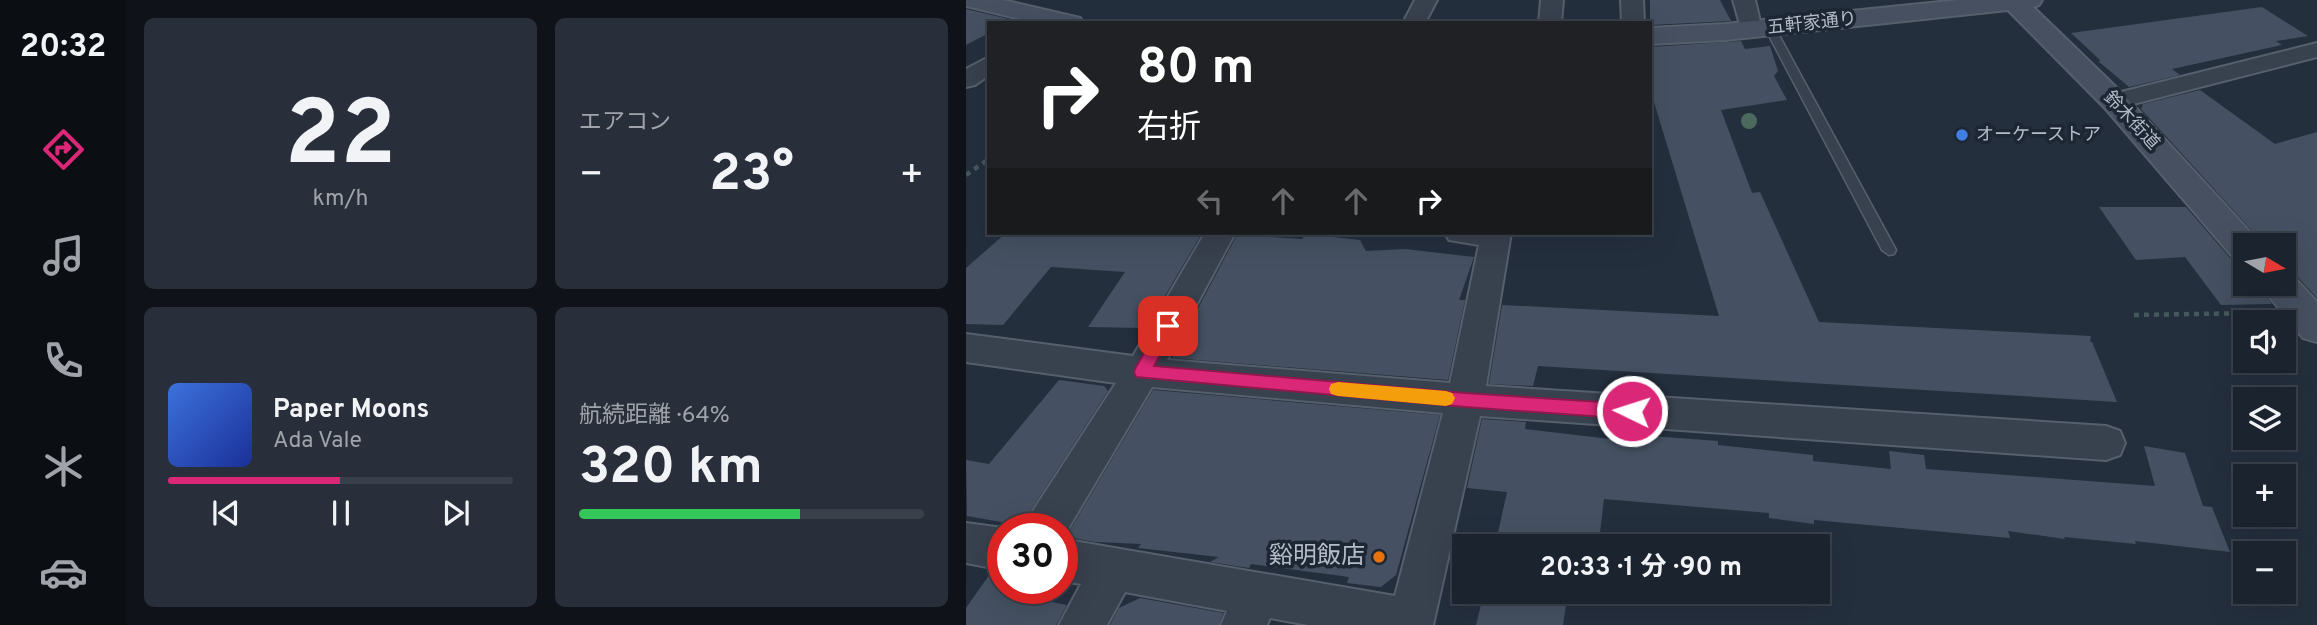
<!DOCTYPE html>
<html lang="ja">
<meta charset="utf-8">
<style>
body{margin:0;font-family:Overpass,"Noto Sans JP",sans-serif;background:#282f3a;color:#f1f3f6;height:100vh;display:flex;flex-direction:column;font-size:26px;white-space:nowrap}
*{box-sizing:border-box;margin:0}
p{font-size:23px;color:#a0a4aa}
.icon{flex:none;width:38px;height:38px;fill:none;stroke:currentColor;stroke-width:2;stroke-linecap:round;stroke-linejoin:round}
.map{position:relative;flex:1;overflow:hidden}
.details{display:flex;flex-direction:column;gap:18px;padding:18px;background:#0f1319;width:840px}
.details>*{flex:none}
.guide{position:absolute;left:21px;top:21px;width:665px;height:214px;border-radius:0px;box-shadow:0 7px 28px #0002,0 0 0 2px #39404a;background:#202124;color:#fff;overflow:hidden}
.needle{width:46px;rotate:100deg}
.tools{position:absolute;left:1267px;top:233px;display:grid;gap:14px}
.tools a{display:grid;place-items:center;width:63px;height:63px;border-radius:0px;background:#1b232e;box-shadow:0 7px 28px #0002,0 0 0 2px #39404a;font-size:35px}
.speed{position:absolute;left:21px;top:513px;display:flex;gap:14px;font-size:35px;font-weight:700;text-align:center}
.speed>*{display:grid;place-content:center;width:91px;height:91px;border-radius:50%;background:#1b232e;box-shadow:0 7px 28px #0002,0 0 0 2px #39404a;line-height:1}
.speed .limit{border:10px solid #d22;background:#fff;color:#111}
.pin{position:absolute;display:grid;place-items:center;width:60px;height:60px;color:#fff;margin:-30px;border-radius:14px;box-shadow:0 4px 10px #0006}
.me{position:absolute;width:77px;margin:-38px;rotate:274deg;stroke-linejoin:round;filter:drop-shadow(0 0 5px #0008)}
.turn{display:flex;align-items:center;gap:24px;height:147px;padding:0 35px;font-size:32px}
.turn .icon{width:91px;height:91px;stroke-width:2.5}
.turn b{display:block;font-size:49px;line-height:60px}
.lanes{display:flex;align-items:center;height:66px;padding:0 35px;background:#0003;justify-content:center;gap:35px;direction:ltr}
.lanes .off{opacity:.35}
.big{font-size:52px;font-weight:700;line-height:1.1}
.details .card{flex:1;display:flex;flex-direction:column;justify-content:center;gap:10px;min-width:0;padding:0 24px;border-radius:10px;background:#282f3a}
.details .dial{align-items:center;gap:0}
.dial b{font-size:91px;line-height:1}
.song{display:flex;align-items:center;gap:21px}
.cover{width:84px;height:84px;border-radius:10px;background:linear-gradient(135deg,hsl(220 70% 55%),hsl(230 70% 35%))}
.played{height:7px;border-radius:4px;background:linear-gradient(90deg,#db2777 50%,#39404a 50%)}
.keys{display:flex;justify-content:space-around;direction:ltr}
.heat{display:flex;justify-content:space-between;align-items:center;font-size:38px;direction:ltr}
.charge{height:10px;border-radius:5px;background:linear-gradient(90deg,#34c759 64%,#39404a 0)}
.details .tiles{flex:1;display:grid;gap:18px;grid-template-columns:repeat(2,1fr)}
.trip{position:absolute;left:486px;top:534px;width:378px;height:70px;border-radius:0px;background:#1b232e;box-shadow:0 7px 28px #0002,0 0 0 2px #39404a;font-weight:700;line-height:70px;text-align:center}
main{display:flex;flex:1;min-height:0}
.tab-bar{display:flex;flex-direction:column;width:126px;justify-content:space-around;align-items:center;background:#0b0e12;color:#a0a4aa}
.tab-bar .icon{width:49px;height:49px}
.tab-bar .active{color:#db2777}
.tab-bar b{font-size:32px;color:#f1f3f6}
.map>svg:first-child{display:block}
.building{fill:#455162}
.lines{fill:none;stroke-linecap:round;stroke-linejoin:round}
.lane-casing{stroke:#565f6c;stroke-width:3}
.street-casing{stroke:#565f6c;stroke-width:4}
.secondary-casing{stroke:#565f6c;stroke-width:4}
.path{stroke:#44595c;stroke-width:4.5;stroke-dasharray:5 5;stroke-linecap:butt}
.lane{fill:#38414e;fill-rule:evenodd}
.street{fill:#38414e;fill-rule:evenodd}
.secondary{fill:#465061;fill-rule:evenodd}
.tree{fill:#4b6a5d}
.route{fill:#db2777;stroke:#8e194d;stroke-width:2}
.slow{fill:#f59e0b}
.shop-dot{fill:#3f7fe0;stroke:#1d2633;stroke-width:2.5}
.food-dot{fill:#e8710a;stroke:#1d2633;stroke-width:2.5}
.labels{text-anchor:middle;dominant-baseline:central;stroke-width:7;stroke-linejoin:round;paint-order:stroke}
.far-street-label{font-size:18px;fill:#b4bcc9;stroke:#1d2633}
.far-poi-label{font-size:18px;fill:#b4bcc9;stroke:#1d2633;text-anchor:start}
.near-poi-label{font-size:24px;fill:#b4bcc9;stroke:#1d2633;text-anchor:end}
</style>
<main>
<nav class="tab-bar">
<b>20:32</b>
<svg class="icon active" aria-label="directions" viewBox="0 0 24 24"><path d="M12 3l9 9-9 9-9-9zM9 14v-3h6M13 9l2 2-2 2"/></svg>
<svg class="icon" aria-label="music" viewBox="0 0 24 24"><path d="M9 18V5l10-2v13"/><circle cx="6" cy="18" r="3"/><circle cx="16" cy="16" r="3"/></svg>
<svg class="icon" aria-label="phone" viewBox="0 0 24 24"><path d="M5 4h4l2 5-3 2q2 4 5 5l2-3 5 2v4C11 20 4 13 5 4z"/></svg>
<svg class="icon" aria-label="climate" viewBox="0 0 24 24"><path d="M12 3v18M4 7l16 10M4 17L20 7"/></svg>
<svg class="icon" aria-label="car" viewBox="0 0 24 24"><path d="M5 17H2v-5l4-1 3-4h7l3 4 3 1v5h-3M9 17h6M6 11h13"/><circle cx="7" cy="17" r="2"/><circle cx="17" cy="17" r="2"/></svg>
</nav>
<section class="details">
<div class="tiles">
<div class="card dial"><b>22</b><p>km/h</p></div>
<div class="card"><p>エアコン</p>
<div class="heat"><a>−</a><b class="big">23°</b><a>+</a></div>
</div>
<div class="card">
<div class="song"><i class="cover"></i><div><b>Paper Moons</b><p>Ada Vale</p></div></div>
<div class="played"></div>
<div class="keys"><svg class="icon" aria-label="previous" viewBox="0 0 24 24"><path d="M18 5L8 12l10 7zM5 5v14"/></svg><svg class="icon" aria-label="pause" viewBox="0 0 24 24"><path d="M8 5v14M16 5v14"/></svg><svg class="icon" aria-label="next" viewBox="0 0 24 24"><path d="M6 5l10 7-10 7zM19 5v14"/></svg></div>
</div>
<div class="card"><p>航続距離 · 64%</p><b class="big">320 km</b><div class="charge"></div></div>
</div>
</section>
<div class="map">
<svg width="1351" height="625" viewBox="0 0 1351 625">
<rect width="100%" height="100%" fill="#242f3e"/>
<g class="building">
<polygon points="684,0 754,0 765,21 684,25"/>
<polygon points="1296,7 1342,36 1310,41 1316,45 1206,69 1214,75 1163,87 1132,61 1135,61 1105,33"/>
<polygon points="0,9 47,20 42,23 23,23 23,33 0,45"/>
<polygon points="775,41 779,49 804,46 812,71 808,76 821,100 755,110 786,193 794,192 853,322 1125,336 1124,342 1126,342 1151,402 572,366 567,386 523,384 536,305 753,316 684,89 684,47"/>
<polygon points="1234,90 1309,144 1351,132 1351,298 1327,272 1318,270 1318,245 1299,245 1175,109 1177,104"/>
<polygon points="1133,207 1220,207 1264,258 1279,262 1279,284 1291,284 1306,304 1255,305 1219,257 1170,260"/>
<polygon points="40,233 236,233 180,328 122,327 159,272 85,267 37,325 0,324 0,268"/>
<polygon points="340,234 394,240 400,251 439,249 508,257 493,300 499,300 482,380 206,358 226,329 221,329 271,235 336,239"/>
<polygon points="93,380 138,386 142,391 63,513 56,528 57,526 1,516 0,460 23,464"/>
<polygon points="187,390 474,415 430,575 415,587 381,583 383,577 285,564 283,568 244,562 253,557 172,548 175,544 129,542 100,537"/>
<polygon points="516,419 560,422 559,429 644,439 645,433 752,441 752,445 847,455 847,461 925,469 923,451 958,455 960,469 1189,486 1178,446 1219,453 1237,506 1246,507 1264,552 1169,541 1170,544 1098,537 1099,539 1042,531 1044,538 848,520 848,524 803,518 803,513 638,499 633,541 611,539 610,546 529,546 541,492 501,488"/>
<polygon points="26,571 37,573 37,588 51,588 47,594 101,605 90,625 0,625 0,608"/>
<polygon points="518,592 602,592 597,625 510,625"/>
<polygon points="174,598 257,613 253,625 144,625 153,608"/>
</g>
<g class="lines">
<g class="lane-casing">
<polygon id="lane" points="800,26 809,28 930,250 928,254 923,255 916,250 799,28"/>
</g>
<g class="street-casing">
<g id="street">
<polygon points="449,0 471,0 459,23 437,23"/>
<polygon points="575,0 597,0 595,23 573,23"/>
<polygon points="655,0 677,0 678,23 656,23"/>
<polygon points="767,0 789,0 796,30 793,35 777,35"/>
<polygon points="1351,43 1351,57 1148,109 1139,106 1135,101 1139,96"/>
<polygon points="23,57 23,75 9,85 0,87 0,69"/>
<path d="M 239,233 L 269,233 L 201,360 L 484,383 L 513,245 L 483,240 L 479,233 L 545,233 L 520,386 L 1140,426 L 1154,431 L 1159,443 L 1154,455 L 1140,460 L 514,416 L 467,625 L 342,625 L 304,618 L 301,625 L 255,625 L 261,611 L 159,592 L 141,625 L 93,625 L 115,584 L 96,581 L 96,528 L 59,528 L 65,514 L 150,383 L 0,362 L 0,334 L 167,356 ZM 186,387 L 477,413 L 429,596 L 96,539 Z"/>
<polygon points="0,523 37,528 37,570 0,563"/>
</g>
</g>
<g class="secondary-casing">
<g id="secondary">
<polygon points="0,0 37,0 114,18 118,23 71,23 0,6"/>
<polygon points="993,0 1076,0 1073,5 1067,7 1158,95 1296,245 1279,245 1279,260 1266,256 1138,107 1042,10 759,40 684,44 684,28 759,24"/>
<polygon points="1318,272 1325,274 1351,302 1351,342 1337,338 1293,284 1318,284"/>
</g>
</g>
<g class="path">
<polyline points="0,175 23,159"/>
<polyline points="1168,315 1291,313"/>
</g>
<use href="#lane" class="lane"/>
<use href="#street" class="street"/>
<use href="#secondary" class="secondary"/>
</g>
<circle class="tree" cx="783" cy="121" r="8"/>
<polygon class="route" points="202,320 210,326 188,366 499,393 666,404 672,406 675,411 672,416 666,419 499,407 170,377 168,372 170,367 197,321"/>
<polygon class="slow" points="372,382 480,391 486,393 489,398 486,404 480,406 372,396 365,394 363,389 365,384"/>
<circle class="shop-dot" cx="996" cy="135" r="7"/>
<circle class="food-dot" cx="413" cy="557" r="7"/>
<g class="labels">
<g class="far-street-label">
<text transform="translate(846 24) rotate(-6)">五軒家通り</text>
<text transform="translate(1165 121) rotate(47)">鈴木街道</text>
</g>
<g class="far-poi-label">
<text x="1010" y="135">オーケーストア</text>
</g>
<g class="near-poi-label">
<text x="399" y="557">谿明飯店</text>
</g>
</g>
</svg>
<div class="tools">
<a><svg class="needle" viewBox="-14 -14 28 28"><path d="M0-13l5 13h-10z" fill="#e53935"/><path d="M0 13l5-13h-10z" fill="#a0a4aa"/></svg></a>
<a><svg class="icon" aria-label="sound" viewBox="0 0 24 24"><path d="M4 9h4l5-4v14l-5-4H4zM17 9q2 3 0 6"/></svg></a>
<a><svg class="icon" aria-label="layers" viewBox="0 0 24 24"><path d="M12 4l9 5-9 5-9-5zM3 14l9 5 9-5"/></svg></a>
<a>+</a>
<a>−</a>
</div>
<div class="speed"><div class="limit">30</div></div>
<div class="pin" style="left:202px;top:326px;background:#d93025"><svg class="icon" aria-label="arrive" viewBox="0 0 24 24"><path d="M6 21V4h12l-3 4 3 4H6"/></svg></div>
<svg class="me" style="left:666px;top:411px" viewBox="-20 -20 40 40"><circle r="17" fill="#db2777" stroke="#fff" stroke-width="3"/><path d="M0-11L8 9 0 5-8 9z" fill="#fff"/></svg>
<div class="trip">20:33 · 1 分 · 90 m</div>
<div class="guide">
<div class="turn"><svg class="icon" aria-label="right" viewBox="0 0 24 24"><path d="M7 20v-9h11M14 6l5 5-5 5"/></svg><div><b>80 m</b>右折</div></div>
<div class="lanes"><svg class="icon off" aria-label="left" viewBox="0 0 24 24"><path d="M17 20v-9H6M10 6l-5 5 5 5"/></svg><svg class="icon off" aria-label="ahead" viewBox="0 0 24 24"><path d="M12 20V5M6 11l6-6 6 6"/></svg><svg class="icon off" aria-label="ahead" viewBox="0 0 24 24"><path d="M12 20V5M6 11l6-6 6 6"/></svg><svg class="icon" aria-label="right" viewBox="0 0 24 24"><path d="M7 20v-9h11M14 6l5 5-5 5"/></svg></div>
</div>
</div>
</main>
